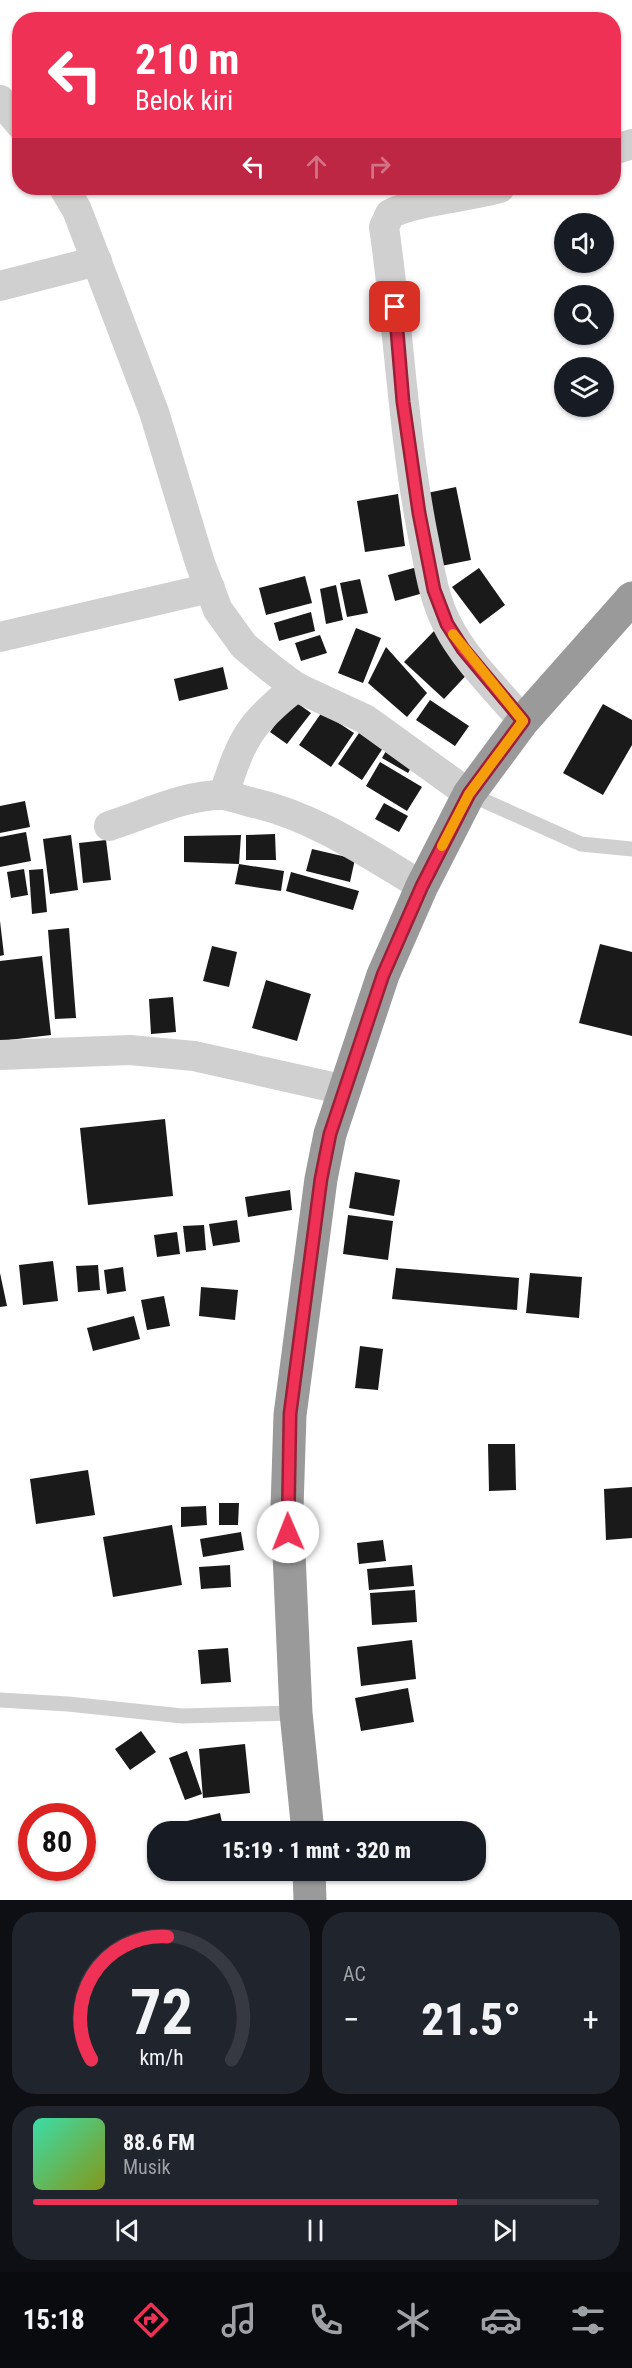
<!DOCTYPE html>
<html lang="id">
<meta charset="utf-8">
<style>
body{margin:0;font-family:"Roboto Condensed",sans-serif;background:#20242c;color:#f1f3f6;height:100vh;display:flex;flex-direction:column;font-size:22px;white-space:nowrap}
*{box-sizing:border-box;margin:0}
p{font-size:20px;color:#9ea1a6}
.icon{flex:none;width:33px;height:33px;fill:none;stroke:currentColor;stroke-width:2;stroke-linecap:round;stroke-linejoin:round}
.map{position:relative;height:1900px;overflow:hidden}
.panel{display:flex;flex-direction:column;gap:12px;padding:12px;background:#0d0f14;flex:1}
.panel>*{flex:none}
.banner{position:absolute;left:12px;top:12px;width:609px;height:183px;border-radius:24px;box-shadow:0 2px 4px #0004;background:#ee3154;color:#fff;overflow:hidden}
.buttons{position:absolute;left:554px;top:213px;display:grid;gap:12px}
.buttons a{display:grid;place-items:center;width:60px;height:60px;border-radius:50%;background:#171b24;box-shadow:0 2px 4px #0004;font-size:30px}
.speed{position:absolute;left:18px;top:1803px;display:flex;gap:12px;font-size:30px;font-weight:700;text-align:center}
.speed>*{display:grid;place-content:center;width:78px;height:78px;border-radius:50%;background:#171b24;box-shadow:0 2px 4px #0004;line-height:1}
.speed .limit{border:9px solid #d22;background:#fff;color:#111}
.pin{position:absolute;display:grid;place-items:center;width:51px;height:51px;color:#fff;margin:-26px;border-radius:12px;box-shadow:0 3px 9px #0006}
.me{position:absolute;width:66px;margin:-33px;rotate:359deg;stroke-linejoin:round;filter:drop-shadow(0 0 4px #0008)}
.turn{display:flex;align-items:center;gap:21px;height:126px;padding:0 24px;font-size:27px}
.turn .icon{width:78px;height:78px;stroke-width:2.5}
.turn b{display:block;font-size:42px;line-height:51px}
.lanes{display:flex;align-items:center;height:57px;padding:0 24px;background:#0003;justify-content:center;gap:30px;direction:ltr}
.lanes .off{opacity:.35}
.big{font-size:45px;font-weight:800;line-height:1.1}
.panel .widget{flex:1;display:flex;flex-direction:column;justify-content:center;gap:9px;min-width:0;padding:0 21px;border-radius:24px;background:#20242c}
.panel .dial{align-items:center;gap:0}
.dial svg{height:156px;overflow:visible;fill:none;stroke:#363941;stroke-width:7;stroke-linecap:round;text-anchor:middle}
.dial text{fill:#f1f3f6;stroke:none}
.song{display:flex;align-items:center;gap:18px}
.cover{width:72px;height:72px;border-radius:9px;background:linear-gradient(135deg,hsl(160 70% 55%),hsl(70 70% 35%))}
.played{height:6px;border-radius:3px;background:linear-gradient(90deg,#ee3154 75%,#363941 75%)}
.keys{display:flex;justify-content:space-around;direction:ltr}
.heat{display:flex;justify-content:space-between;align-items:center;font-size:33px;direction:ltr}
.panel .tiles{flex:1;display:grid;gap:12px;grid-template-columns:1fr 1fr}
.widget:last-child{grid-column:span 2}
.trip{position:absolute;left:147px;top:1821px;width:339px;height:60px;border-radius:24px;background:#171b24;box-shadow:0 2px 4px #0004;font-weight:800;line-height:60px;text-align:center}
.tabs{display:flex;height:96px;justify-content:space-around;align-items:center;background:#090b0e;color:#9ea1a6}
.tabs .icon{width:42px;height:42px}
.tabs .selected{color:#ee3154}
.tabs b{font-size:27px;color:#f1f3f6}
.map>svg:first-child{display:block}
.building{fill:#1a1a1a}
.lines{fill:none;stroke-linecap:round;stroke-linejoin:round}
.lane{stroke:#d0d0d0;stroke-width:15}
.street{stroke:#d0d0d0;stroke-width:30}
.highway{stroke:#9a9a9a;stroke-width:33}
.route-casing{stroke:#9b2037;stroke-width:15}
.route{stroke:#ee3154;stroke-width:10}
.slow{stroke:#f59e0b;stroke-width:10}
</style>
<div class="map">
<svg width="632" height="1900" viewBox="0 0 632 1900">
<rect width="100%" height="100%" fill="#fff"/>
<g class="building">
<polygon points="456,487 471,560 441,566 427,493"/>
<polygon points="398,494 405,546 365,552 357,501"/>
<polygon points="421,566 427,592 395,601 388,575"/>
<polygon points="479,568 505,605 480,624 452,587"/>
<polygon points="305,576 312,603 266,615 259,588"/>
<polygon points="360,579 368,613 347,617 340,583"/>
<polygon points="336,585 343,620 326,624 320,589"/>
<polygon points="311,612 315,631 279,641 274,623"/>
<polygon points="356,628 381,638 363,683 338,673"/>
<polygon points="435,630 474,667 444,699 404,662"/>
<polygon points="320,635 327,653 301,661 295,643"/>
<polygon points="386,647 427,693 407,717 368,683"/>
<polygon points="223,667 228,689 179,701 174,679"/>
<polygon points="293,700 311,713 287,744 270,732"/>
<polygon points="430,700 469,726 455,746 416,720"/>
<polygon points="603,704 632,720 632,745 603,795 563,773"/>
<polygon points="322,712 354,733 331,767 299,745"/>
<polygon points="361,730 385,745 362,780 338,764"/>
<polygon points="390,744 416,759 408,773 382,758"/>
<polygon points="380,762 422,787 407,811 366,786"/>
<polygon points="25,801 30,827 0,833 0,806"/>
<polygon points="384,803 408,816 399,832 375,819"/>
<polygon points="26,832 31,861 0,867 0,837"/>
<polygon points="275,834 276,860 246,860 246,835"/>
<polygon points="71,835 78,890 50,894 43,839"/>
<polygon points="241,835 239,864 184,862 184,836"/>
<polygon points="106,840 111,880 83,883 79,843"/>
<polygon points="312,849 355,859 350,882 306,871"/>
<polygon points="239,864 284,871 281,891 235,884"/>
<polygon points="24,869 28,895 11,898 7,872"/>
<polygon points="43,869 47,912 32,914 29,870"/>
<polygon points="291,872 359,891 353,910 286,891"/>
<polygon points="0,921 4,955 0,956"/>
<polygon points="69,928 76,1018 55,1019 48,930"/>
<polygon points="600,944 632,952 632,1036 579,1023"/>
<polygon points="212,946 237,952 229,987 203,981"/>
<polygon points="42,956 51,1035 0,1041 0,961"/>
<polygon points="266,980 311,994 297,1041 252,1028"/>
<polygon points="173,997 176,1032 151,1034 149,999"/>
<polygon points="165,1119 173,1196 88,1205 80,1128"/>
<polygon points="355,1172 400,1180 394,1216 349,1208"/>
<polygon points="290,1190 292,1210 248,1217 245,1197"/>
<polygon points="348,1215 393,1221 388,1260 343,1254"/>
<polygon points="237,1220 240,1242 213,1246 209,1224"/>
<polygon points="204,1225 206,1250 186,1252 183,1226"/>
<polygon points="177,1232 180,1254 157,1257 154,1235"/>
<polygon points="53,1261 58,1301 23,1305 19,1265"/>
<polygon points="98,1265 100,1290 78,1292 76,1266"/>
<polygon points="123,1267 126,1291 107,1294 104,1270"/>
<polygon points="396,1268 519,1278 517,1310 392,1299"/>
<polygon points="0,1273 7,1306 0,1307"/>
<polygon points="530,1273 582,1277 579,1318 526,1313"/>
<polygon points="201,1287 238,1290 235,1320 199,1316"/>
<polygon points="164,1296 170,1326 147,1330 141,1300"/>
<polygon points="134,1316 140,1339 93,1351 87,1328"/>
<polygon points="360,1346 383,1349 378,1390 355,1388"/>
<polygon points="488,1444 515,1444 516,1490 489,1491"/>
<polygon points="88,1470 95,1515 36,1524 30,1479"/>
<polygon points="632,1487 632,1538 606,1540 604,1489"/>
<polygon points="219,1503 239,1503 238,1525 219,1525"/>
<polygon points="206,1506 207,1525 181,1527 181,1507"/>
<polygon points="172,1525 182,1585 113,1597 103,1537"/>
<polygon points="241,1532 244,1550 203,1557 200,1539"/>
<polygon points="383,1540 386,1561 359,1564 357,1543"/>
<polygon points="230,1565 231,1587 201,1589 199,1567"/>
<polygon points="412,1565 414,1586 369,1590 367,1569"/>
<polygon points="415,1590 417,1622 372,1625 370,1593"/>
<polygon points="412,1640 416,1679 361,1686 357,1647"/>
<polygon points="228,1648 231,1682 201,1684 198,1650"/>
<polygon points="408,1688 414,1722 361,1731 355,1698"/>
<polygon points="141,1731 156,1752 130,1770 115,1749"/>
<polygon points="245,1744 250,1793 203,1798 199,1749"/>
<polygon points="187,1751 202,1794 185,1800 169,1758"/>
<polygon points="220,1813 224,1832 185,1832 183,1822"/>
</g>
<g class="lines">
<g class="lane">
<polyline points="469,794 581,844 632,849"/>
<polyline points="0,1700 68,1704 182,1716 296,1713"/>
</g>
<g class="street">
<polyline points="0,100 20,124"/>
<polyline points="614,150 632,144"/>
<polyline points="64,188 77,210 154,412 200,563 218,610 244,646 273,670 296,687 365,719 469,794"/>
<path d="M 500,188 C 470,197 413,201 390,214 L 384,227 C 399,330 403,434 423,536 C 429,565 433,597 447,624 C 465,660 498,691 523,721"/>
<polyline points="0,286 97,261"/>
<polyline points="0,637 210,588"/>
<path d="M 224,795 C 240,740 251,722 296,687"/>
<path d="M 109,826 C 144,815 186,794 224,795 C 232,796 242,800 250,802 C 314,816 367,853 422,886"/>
<polyline points="0,1055 130,1050 194,1056 345,1090"/>
</g>
<g class="highway">
<polyline points="308,1832 296,1713 287,1508 290,1415 321,1179 330,1134 383,975 422,886 469,794 523,721 632,598"/>
<polyline points="309,1870 310,1900"/>
</g>
</g>
<g class="lines">
<g class="route-casing">
<polyline id="route" points="288,1532 290,1414 321,1179 330,1134 383,975 422,886 469,794 523,721 463,649 447,624 434,590 419,513 403,402 395,307"/>
</g>
<use href="#route" class="route"/>
<polyline class="slow" points="442,846 469,794 523,721 453,634"/>
</g>
</svg>
<div class="buttons">
<a><svg class="icon" aria-label="sound" viewBox="0 0 24 24"><path d="M4 9h4l5-4v14l-5-4H4zM17 9q2 3 0 6"/></svg></a>
<a><svg class="icon" aria-label="search" viewBox="0 0 24 24"><circle cx="10" cy="10" r="6"/><path d="M15 15l6 6"/></svg></a>
<a><svg class="icon" aria-label="layers" viewBox="0 0 24 24"><path d="M12 4l9 5-9 5-9-5zM3 14l9 5 9-5"/></svg></a>
</div>
<div class="speed"><div class="limit">80</div></div>
<div class="pin" style="left:395px;top:307px;background:#d93025"><svg class="icon" aria-label="arrive" viewBox="0 0 24 24"><path d="M6 21V4h12l-3 4 3 4H6"/></svg></div>
<svg class="me" style="left:288px;top:1532px" viewBox="-20 -20 40 40"><circle r="19" fill="#fff"/><path d="M0-13L10 11 0 6-10 11z" fill="#ee3154"/></svg>
<div class="trip">15:19 · 1 mnt · 320 m</div>
<div class="banner">
<div class="turn"><svg class="icon" aria-label="left" viewBox="0 0 24 24"><path d="M17 20v-9H6M10 6l-5 5 5 5"/></svg><div><b>210 m</b>Belok kiri</div></div>
<div class="lanes"><svg class="icon" aria-label="left" viewBox="0 0 24 24"><path d="M17 20v-9H6M10 6l-5 5 5 5"/></svg><svg class="icon off" aria-label="ahead" viewBox="0 0 24 24"><path d="M12 20V5M6 11l6-6 6 6"/></svg><svg class="icon off" aria-label="right" viewBox="0 0 24 24"><path d="M7 20v-9h11M14 6l5 5-5 5"/></svg></div>
</div>
</div>
<section class="panel">
<div class="tiles">
<div class="widget dial"><svg viewBox="0 0 100 80">
<path d="M14 69A42 42 0 1 1 86 69"/>
<path d="M14 69A42 42 0 0 1 53 6" stroke="#ee3154"/>
<text x="50" y="56" font-size="32" font-weight="700">72</text>
<text x="50" y="72" font-size="11">km/h</text>
</svg></div>
<div class="widget"><p>AC</p>
<div class="heat"><a>−</a><b class="big">21.5°</b><a>+</a></div>
</div>
<div class="widget">
<div class="song"><i class="cover"></i><div><b>88.6 FM</b><p>Musik</p></div></div>
<div class="played"></div>
<div class="keys"><svg class="icon" aria-label="previous" viewBox="0 0 24 24"><path d="M18 5L8 12l10 7zM5 5v14"/></svg><svg class="icon" aria-label="pause" viewBox="0 0 24 24"><path d="M8 5v14M16 5v14"/></svg><svg class="icon" aria-label="next" viewBox="0 0 24 24"><path d="M6 5l10 7-10 7zM19 5v14"/></svg></div>
</div>
</div>
</section>
<nav class="tabs">
<b>15:18</b>
<svg class="icon selected" aria-label="directions" viewBox="0 0 24 24"><path d="M12 3l9 9-9 9-9-9zM9 14v-3h6M13 9l2 2-2 2"/></svg>
<svg class="icon" aria-label="music" viewBox="0 0 24 24"><path d="M9 18V5l10-2v13"/><circle cx="6" cy="18" r="3"/><circle cx="16" cy="16" r="3"/></svg>
<svg class="icon" aria-label="phone" viewBox="0 0 24 24"><path d="M5 4h4l2 5-3 2q2 4 5 5l2-3 5 2v4C11 20 4 13 5 4z"/></svg>
<svg class="icon" aria-label="climate" viewBox="0 0 24 24"><path d="M12 3v18M4 7l16 10M4 17L20 7"/></svg>
<svg class="icon" aria-label="car" viewBox="0 0 24 24"><path d="M5 17H2v-5l4-1 3-4h7l3 4 3 1v5h-3M9 17h6M6 11h13"/><circle cx="7" cy="17" r="2"/><circle cx="17" cy="17" r="2"/></svg>
<svg class="icon" aria-label="filters" viewBox="0 0 24 24"><path d="M4 7h16M4 17h16"/><circle cx="9" cy="7" r="2"/><circle cx="15" cy="17" r="2"/></svg>
</nav>
